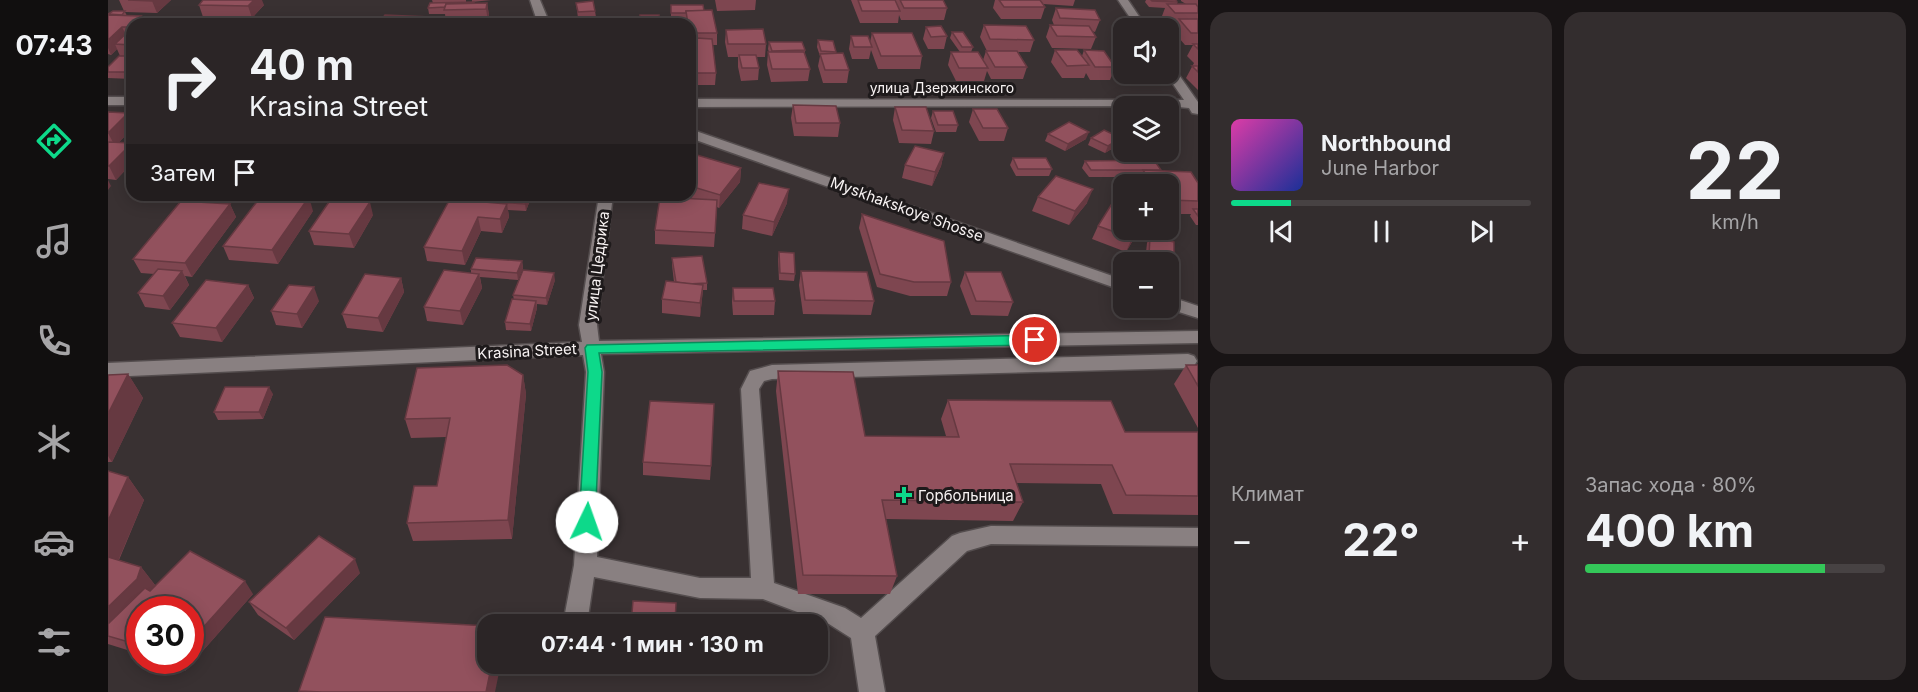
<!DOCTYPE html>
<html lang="ru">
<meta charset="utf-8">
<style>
body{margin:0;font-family:Inter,sans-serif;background:#332d2e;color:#f1f3f6;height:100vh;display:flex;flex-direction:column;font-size:22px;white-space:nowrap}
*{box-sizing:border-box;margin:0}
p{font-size:20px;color:#a6a5a7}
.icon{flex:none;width:33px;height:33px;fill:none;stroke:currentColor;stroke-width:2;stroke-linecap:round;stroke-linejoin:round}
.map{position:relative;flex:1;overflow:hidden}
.sheet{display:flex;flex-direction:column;gap:12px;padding:12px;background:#181415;width:720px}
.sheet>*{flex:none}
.guide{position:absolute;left:18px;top:18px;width:570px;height:183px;border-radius:18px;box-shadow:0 3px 15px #0003,0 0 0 2px #474243;background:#2b2526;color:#f1f3f6;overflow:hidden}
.buttons{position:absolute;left:1005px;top:18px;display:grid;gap:12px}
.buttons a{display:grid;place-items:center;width:66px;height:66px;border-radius:12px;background:#2b2526;box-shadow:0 3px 15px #0003,0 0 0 2px #474243;font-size:30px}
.speed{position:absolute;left:18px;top:596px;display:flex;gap:12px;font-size:30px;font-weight:700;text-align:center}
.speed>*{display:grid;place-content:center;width:78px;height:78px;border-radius:50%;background:#2b2526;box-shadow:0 3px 15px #0003,0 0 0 2px #474243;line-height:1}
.speed .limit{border:9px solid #d22;background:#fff;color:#111}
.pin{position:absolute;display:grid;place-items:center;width:51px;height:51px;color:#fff;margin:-26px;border:3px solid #fff;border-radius:50%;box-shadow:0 2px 6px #0007}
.me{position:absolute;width:66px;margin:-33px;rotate:3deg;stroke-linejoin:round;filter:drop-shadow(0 0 4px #0008)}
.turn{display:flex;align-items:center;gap:21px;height:126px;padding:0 24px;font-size:27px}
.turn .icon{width:78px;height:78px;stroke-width:2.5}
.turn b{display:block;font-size:42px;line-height:51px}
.then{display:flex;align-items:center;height:57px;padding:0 24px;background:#0003;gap:12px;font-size:22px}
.big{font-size:45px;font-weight:700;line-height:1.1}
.sheet .tile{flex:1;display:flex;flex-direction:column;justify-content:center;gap:9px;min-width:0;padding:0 21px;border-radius:18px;background:#332d2e}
.sheet .dial{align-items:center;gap:0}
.dial b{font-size:78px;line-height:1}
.song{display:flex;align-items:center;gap:18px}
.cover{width:72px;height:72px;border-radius:9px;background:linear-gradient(135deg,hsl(320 70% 55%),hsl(230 70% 35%))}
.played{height:6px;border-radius:3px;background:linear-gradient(90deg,#0dd98a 20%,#474243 20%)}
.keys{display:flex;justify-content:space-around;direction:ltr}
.heat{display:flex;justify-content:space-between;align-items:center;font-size:33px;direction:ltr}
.charge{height:9px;border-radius:4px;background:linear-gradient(90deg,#34c759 80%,#474243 0)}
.sheet .tiles{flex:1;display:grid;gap:12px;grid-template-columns:repeat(2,1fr)}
.trip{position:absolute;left:369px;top:614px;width:351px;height:60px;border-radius:18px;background:#2b2526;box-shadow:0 3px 15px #0003,0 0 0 2px #474243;font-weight:700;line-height:60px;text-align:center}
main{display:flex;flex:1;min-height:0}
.dock{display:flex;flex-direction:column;width:108px;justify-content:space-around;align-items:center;background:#110f0f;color:#a6a5a7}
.dock .icon{width:42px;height:42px}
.dock .selected{color:#0dd98a}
.dock b{font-size:27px;color:#f1f3f6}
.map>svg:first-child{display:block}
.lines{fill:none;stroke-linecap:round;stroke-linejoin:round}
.minor-casing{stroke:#544d4e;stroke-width:3}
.minor{fill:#898081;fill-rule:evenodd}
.wall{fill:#7e4650}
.shaded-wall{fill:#663941}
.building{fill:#92515d;stroke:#663941;stroke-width:1.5}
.route{fill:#0dd98a;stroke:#088d5a;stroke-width:1.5}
.poi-dot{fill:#0dd98a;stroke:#1e1a1b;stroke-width:2}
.labels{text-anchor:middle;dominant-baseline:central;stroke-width:6;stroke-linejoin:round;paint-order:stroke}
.far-street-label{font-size:14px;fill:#f8f3f3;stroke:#1e1a1b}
.street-label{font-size:15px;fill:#f8f3f3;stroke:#1e1a1b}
.poi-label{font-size:15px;fill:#f8f3f3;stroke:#1e1a1b;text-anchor:start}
</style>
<main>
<nav class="dock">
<b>07:43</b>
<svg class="icon selected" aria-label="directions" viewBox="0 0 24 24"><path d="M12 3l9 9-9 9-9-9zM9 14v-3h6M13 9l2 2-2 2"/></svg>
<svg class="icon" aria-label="music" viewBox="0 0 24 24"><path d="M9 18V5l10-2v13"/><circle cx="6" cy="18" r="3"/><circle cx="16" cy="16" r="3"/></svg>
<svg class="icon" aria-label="phone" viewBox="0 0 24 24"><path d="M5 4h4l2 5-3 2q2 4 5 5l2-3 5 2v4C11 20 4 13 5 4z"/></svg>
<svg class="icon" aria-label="climate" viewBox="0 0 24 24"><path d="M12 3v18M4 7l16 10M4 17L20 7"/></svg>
<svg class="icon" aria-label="car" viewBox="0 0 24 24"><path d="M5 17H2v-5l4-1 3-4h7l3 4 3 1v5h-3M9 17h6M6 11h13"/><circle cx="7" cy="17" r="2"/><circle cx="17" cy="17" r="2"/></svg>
<svg class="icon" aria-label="filters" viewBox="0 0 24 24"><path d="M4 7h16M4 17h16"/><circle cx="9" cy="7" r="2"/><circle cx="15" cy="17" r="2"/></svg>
</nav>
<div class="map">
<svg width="1090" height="692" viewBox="0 0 1090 692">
<rect width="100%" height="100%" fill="#393132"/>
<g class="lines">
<g class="minor-casing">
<g id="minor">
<polygon points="422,0 432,0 442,24 430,24"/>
<polygon points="1010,0 1020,0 1039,28 1029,28"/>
<polygon points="1060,64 1064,65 1090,102 1090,114 1084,113 1081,108 1060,106 582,107 582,99 1076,100 1058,74 1060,74"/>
<rect x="0" y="97" width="24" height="8"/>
<polygon points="582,129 1016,280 1016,291 582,138"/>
<polygon points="491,195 505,195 489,325 491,341 1090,331 1090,343 493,354 496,372 489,557 592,578 643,578 633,389 642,371 664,365 1080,354 1086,356 1089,361 1086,366 1080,368 664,379 656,381 651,389 666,583 737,608 753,618 844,536 852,533 883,526 1090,528 1090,546 883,544 859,551 767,636 777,692 751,692 743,638 721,624 655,599 592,598 486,577 479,624 455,624 466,565 478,372 475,355 0,377 0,363 474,342 471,325"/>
<polygon points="1060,296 1090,306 1090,318 1058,308 1060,308"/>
</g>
</g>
<use href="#minor" class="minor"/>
</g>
<g class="wall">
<polygon points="11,0 63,0 49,13 17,12 19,16 33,16 36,24 24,24 24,79 0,78 0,67 12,56 9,49 3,55 0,54 0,15 16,11"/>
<polygon points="324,0 358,0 358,2 366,3 379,3 381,15 380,21 338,22 337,14 321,14 320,8 325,3"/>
<polygon points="364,0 383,0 364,2"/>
<polygon points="607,0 648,0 647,10 609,11"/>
<polygon points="743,0 835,0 839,8 836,20 793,20 791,15 790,23 752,23"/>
<polygon points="887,0 967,0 965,6 935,4 937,7 933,19 893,19 885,8"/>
<polygon points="1038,0 1068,0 1069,2 1069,4 1078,4 1073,1 1073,0 1090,0 1090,90 1078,78 1086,63 1079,56 1085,45 1077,45 1065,31 1068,25 1062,25 1054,16 1057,8 1041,7 1037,2"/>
<polygon points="468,3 487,11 488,17 497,24 473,24 472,18 484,17 470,18"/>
<polygon points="91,5 156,5 144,18 95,17"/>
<polygon points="563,5 596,11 609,33 609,45 605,45 608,73 607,85 582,85 582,52 588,51 588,46 582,46 582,24 577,24 577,19 563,19"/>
<polygon points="948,8 992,20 987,32 984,31 988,37 983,49 944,48 938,37 942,25 946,25 944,20"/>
<polygon points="551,15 551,24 532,24 532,19"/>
<polygon points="876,25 926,40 922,52 910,52 919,67 915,79 883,79 879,71 876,81 848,81 840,65 843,52 852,52 842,38 844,32 865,47 863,52 875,60 878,51 879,51 872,37"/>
<polygon points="818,27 839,36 836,49 820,49 815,39"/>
<polygon points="618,30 658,44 657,57 648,57 651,68 650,80 633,81 630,67 630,57 620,57 617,42"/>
<polygon points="764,33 814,56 812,69 770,69 763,50 761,59 744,59 741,49 743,36 762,42"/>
<polygon points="710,40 728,52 728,54 741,70 739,83 715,83 710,66 712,56 709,47"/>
<polygon points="661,42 697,50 697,54 702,69 700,81 663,82 659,65 660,52 661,52 660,49"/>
<polygon points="947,50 974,56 976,50 1007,67 1002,80 982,80 978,73 976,78 954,78 943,62"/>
<polygon points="685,105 732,123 730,137 686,136 683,118"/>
<polygon points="1009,105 1016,106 1016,139 1004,118"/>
<polygon points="787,107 826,131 823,144 791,143 785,120"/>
<polygon points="865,109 900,128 896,141 871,141 861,122"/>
<polygon points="825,111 850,125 848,132 828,132 823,118"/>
<polygon points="0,112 20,113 24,121 24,129 11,142 24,143 24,163 8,180 0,179"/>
<polygon points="1060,128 1069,141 1062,154 1024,153 1023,152 1060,152"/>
<polygon points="940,134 978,139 957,151 937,141"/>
<polygon points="983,138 1010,145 997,153 980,145"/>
<polygon points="582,153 633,168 632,182 611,208 609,207 606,247 547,244 547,230 579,198 568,195 582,195"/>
<polygon points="836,153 833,166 824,186 794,178 797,165"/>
<polygon points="905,158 944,169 941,176 908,176 902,165"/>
<polygon points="977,161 1053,170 1053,171 1090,183 1090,225 1088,225 1082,216 1083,214 1060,214 1060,184 1029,184 1032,177 981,177 974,168"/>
<polygon points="72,195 95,195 89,202 122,204 128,217 84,277 77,276 81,285 62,310 37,307 30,293 46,274 33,273 25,259 75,201"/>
<polygon points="373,195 370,201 388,203 390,195 421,195 422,200 418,211 400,210 401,217 394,233 373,231 357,265 319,261 316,247 351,200"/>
<polygon points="426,195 444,195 442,201 427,200"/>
<polygon points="930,197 979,203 961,225 924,211"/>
<polygon points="679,203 664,236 634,229 635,215"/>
<polygon points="205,211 170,264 121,260 115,246"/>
<polygon points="754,214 843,282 839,296 802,296 769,287 751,228"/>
<polygon points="265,215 246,248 206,245 201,231"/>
<polygon points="990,226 1031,230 1018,252 984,239"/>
<polygon points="1042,236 1066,263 1062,270 1060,270 1060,262 1037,262 1039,243"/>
<polygon points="671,252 687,274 686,281 671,280 670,259"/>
<polygon points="564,258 599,283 599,290 595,290 592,317 554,313 554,299 566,282 564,265"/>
<polygon points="414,261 415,268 410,280 372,277 374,288 355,325 319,321 316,307 363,273 363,269"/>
<polygon points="693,271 766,301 763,315 695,314 691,285"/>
<polygon points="857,272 905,302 900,316 863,315 852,286"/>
<polygon points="293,278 296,292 275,332 239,328 234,314"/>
<polygon points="447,280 439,305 429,304 429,308 423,331 398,330 397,322 406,300 405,295"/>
<polygon points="140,285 146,298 114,342 72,337 64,323"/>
<polygon points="625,288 667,301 666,315 625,315 624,302"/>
<polygon points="211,301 194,328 168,325 163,311"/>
<polygon points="1078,365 1090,365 1090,428 1066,384"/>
<polygon points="670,371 757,436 838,436 833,419 840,400 1017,432 1090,432 1090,515 1005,514 993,484 908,483 915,502 905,521 778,519 789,576 782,594 690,594 668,391"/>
<polygon points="20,374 35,398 4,462 0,462 0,375"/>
<polygon points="415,375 418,394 404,539 305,541 299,523 329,486 338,437 303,438 297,419"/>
<polygon points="165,394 155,419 110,420 106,412"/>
<polygon points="535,462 603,466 602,480 535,475"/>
<polygon points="0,471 20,477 36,500 11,560 33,567 47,585 145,594 77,671 59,660 82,660 32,609 32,654 0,644"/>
<polygon points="252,573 186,640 150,615 141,602"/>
<polygon points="519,663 564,663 564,671 519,668"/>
</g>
<g class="shaded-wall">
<polygon points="45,0 63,0 49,13 44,1"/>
<polygon points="146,0 154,0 156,5 144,18 140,6"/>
<polygon points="379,3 381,15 380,21 378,9"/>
<polygon points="33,16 36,24 24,24 24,34 21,27"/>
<polygon points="322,17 323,24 317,24"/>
<polygon points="14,27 20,39 7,44 9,49 3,55 0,48 0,40"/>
<polygon points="20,113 24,121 24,129 7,146 0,133"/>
<polygon points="981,132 978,139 957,151 960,144"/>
<polygon points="1013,138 1010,145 997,153 1000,146"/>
<polygon points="24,143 24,163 8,180 1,166"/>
<polygon points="836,153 833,166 824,186 827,172"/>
<polygon points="633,168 632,182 611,208 612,195"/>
<polygon points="0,180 3,186 0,190"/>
<polygon points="681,189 679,203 664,236 666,222"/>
<polygon points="985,189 979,203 961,225 967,211"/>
<polygon points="86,195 95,195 89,202"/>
<polygon points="369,195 373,195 367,209 365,202"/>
<polygon points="420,195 421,195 422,200 418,211 417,204"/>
<polygon points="201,197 205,211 170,264 164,250"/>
<polygon points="262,202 265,215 246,248 241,234"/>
<polygon points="122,204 128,217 84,277 77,263"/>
<polygon points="399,204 401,217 394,233 392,219"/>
<polygon points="370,217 373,231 357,265 354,251"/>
<polygon points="1030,230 1031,230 1018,252 1024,238"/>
<polygon points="414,261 415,268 410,280 409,273"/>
<polygon points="74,271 81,285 62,310 55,296"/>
<polygon points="446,273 447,280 439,305 438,298"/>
<polygon points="371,274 374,288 355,325 352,311"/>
<polygon points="293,278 296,292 275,332 270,318"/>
<polygon points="140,285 146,298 114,342 108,328"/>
<polygon points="595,285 594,299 592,317 592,303"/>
<polygon points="206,287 211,301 194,328 189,314"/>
<polygon points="428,301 429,308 423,331 422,324"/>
<polygon points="20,374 35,398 4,462 0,456 0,414"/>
<polygon points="415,375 418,394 404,539 400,520"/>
<polygon points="161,387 165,394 155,419 151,412"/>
<polygon points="20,477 36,500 4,575 0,570 0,521"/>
<polygon points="247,559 252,573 186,640 178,628"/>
<polygon points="33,567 50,589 0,636 0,607"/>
<polygon points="137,581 145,594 77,671 67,660 82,660 82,642"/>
<polygon points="30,637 32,638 32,652 24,643"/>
<polygon points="384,663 393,663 387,692 378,692"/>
</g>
<g class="building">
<polygon points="20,0 45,0 44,1"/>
<polygon points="95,0 146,0 140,6 91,5"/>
<polygon points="750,0 787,0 792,11 754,11"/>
<polygon points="792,0 835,0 839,8 796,8"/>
<polygon points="891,0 932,0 937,7 896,7"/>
<polygon points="1043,0 1068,0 1069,2 1044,1"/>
<polygon points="485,1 487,11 470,12 468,3"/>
<polygon points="366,2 366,3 338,4 337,7 320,8 322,3"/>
<polygon points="379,3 378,9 336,10 338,4"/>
<polygon points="1059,4 1088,4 1090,7 1090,13 1067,13"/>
<polygon points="563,5 595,5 596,11 578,11 578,13 563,13"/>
<polygon points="948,8 987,10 992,20 952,18"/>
<polygon points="604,10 609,33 582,33 582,24 580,24 578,11"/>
<polygon points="5,11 17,11 14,15 0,14"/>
<polygon points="0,15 33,16 21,27 14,27 0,40"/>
<polygon points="277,15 322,17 317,24 270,24"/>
<polygon points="532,15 551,15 551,20 532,19"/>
<polygon points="495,17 497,24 474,24 472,18"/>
<polygon points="1071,19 1090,19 1090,33 1083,33"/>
<polygon points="876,25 918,26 926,40 882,39"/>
<polygon points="942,25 981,26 988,37 949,36"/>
<polygon points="833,26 839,36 823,37 818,27"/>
<polygon points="24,28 24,45 7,44"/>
<polygon points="655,29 658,44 620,44 618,30"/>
<polygon points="844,32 855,32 865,47 854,47"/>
<polygon points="764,33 804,33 814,56 773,56"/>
<polygon points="743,36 760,36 764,47 746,47"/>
<polygon points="588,38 604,39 608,73 582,73 582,52 589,51"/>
<polygon points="710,40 725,41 728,52 713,51"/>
<polygon points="661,42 694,42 697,50 664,51"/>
<polygon points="1085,44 1090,44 1090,49"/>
<polygon points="947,50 969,50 981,65 959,66"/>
<polygon points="976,50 996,51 1007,67 987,67"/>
<polygon points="878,51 909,51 919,67 887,67"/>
<polygon points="660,52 696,52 702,69 664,69"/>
<polygon points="843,52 870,52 880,68 851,68"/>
<polygon points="735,53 741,70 717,70 712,54"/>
<polygon points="631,55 648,55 651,68 634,68"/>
<polygon points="11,56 24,56 24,72 0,72 0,67"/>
<polygon points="1084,66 1090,66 1090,72"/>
<polygon points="685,105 728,106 732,123 688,123"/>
<polygon points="1009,105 1047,106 1016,106 1016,116"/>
<polygon points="787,107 818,107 826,131 794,130"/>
<polygon points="865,109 889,109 900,128 875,128"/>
<polygon points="825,111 845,111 850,125 830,125"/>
<polygon points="0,112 20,113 0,133"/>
<polygon points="961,122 981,132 960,144 940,134"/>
<polygon points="1060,128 1069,141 1060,141"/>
<polygon points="996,130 1013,138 1000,146 983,138"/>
<polygon points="0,142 24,143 1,166 0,166"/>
<polygon points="807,146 836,153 827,172 797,165"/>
<polygon points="582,153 633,168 612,195 582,186"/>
<polygon points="905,158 938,158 944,169 910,169"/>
<polygon points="1046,160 1053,170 983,170 977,161"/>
<polygon points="1035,170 1083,172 1090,183 1090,201 1060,200 1060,184 1044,184"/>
<polygon points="948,176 985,189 967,211 930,197"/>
<polygon points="651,183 681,189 666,222 635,215"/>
<polygon points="154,195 169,195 201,197 164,250 115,246"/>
<polygon points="352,195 369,195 366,201 351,200"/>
<polygon points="390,195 420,195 417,204 388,202"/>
<polygon points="552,197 609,200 607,233 547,230"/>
<polygon points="223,199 262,202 241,234 201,231"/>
<polygon points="342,199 399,204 392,219 370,217 354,251 316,247"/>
<polygon points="73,201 122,204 77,263 25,259"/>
<polygon points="1005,202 1016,206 1016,230 1030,230 1024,238 990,226"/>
<polygon points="1085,209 1090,209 1090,216"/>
<polygon points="754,214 836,241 843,282 806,282 772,274"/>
<polygon points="1042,236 1066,242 1066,263 1041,256"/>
<polygon points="671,252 686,253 687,274 672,273"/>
<polygon points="594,256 599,283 580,284 568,282 564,258"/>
<polygon points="368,258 414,261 409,273 363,269"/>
<polygon points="50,269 74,271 55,296 30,293"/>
<polygon points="336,270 371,274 352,311 316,307"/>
<polygon points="415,270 446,273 438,298 405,295"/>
<polygon points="693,271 759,272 766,301 697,300"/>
<polygon points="857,272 893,272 905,302 868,301"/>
<polygon points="257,274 293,278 270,318 234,314"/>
<polygon points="98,280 140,285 108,328 64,323"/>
<polygon points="558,281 595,285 592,303 554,299"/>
<polygon points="181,285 206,287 189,314 163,311"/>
<polygon points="625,288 665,288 667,301 626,301"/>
<polygon points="404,299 428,301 422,324 397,322"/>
<polygon points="399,365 415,375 400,520 299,523 306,486 329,486 342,418 297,419 309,368"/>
<polygon points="1078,365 1090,365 1090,386"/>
<polygon points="670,371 745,372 757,436 851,437 840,400 1003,401 1017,432 1090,432 1090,496 1018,495 1004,465 902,464 915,502 774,500 789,576 695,575"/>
<polygon points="20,374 0,414 0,375"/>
<polygon points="117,387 161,387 151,412 106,412"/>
<polygon points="542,401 606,404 603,466 535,462"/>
<polygon points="0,471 20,477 0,521"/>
<polygon points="211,536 247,559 178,628 141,602"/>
<polygon points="82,551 137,581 82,642 82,609 32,609 32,638 30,637 24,643 0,636 0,624 37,588 42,591"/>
<polygon points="0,557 33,567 29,579 0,607"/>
<polygon points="525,601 568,603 567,624 523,624"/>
<polygon points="217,617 380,626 380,663 384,663 378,692 214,692 191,691"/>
<polygon points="538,663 564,663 564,665"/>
</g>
<polygon class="route" points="927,335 934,340 927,345 491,353 494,372 487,522 485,527 473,527 471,522 480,372 477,348 479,345"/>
<path class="poi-dot" d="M793 486h6v6h6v6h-6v6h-6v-6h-6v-6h6z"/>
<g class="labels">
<g class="far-street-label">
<text x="834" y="87">улица Дзержинского</text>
</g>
<g class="street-label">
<text transform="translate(799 209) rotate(20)">Myskhakskoye Shosse</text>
<text transform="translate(489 266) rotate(-83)">улица Цедрика</text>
<text transform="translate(419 351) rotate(-3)">Krasina Street</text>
</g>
<g class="poi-label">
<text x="810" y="495">Горбольница</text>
</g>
</g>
</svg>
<div class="buttons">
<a><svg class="icon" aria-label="sound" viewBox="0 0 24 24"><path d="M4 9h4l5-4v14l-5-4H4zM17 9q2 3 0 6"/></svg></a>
<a><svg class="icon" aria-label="layers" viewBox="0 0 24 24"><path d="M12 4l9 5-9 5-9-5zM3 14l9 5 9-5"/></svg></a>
<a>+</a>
<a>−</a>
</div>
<div class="speed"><div class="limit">30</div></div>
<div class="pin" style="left:927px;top:340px;background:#d93025"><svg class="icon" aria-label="arrive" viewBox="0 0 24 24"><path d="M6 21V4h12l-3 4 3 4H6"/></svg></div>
<svg class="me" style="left:479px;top:522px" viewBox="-20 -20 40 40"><circle r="19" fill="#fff"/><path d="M0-13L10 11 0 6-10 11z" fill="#0dd98a"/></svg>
<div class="trip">07:44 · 1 мин · 130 m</div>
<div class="guide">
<div class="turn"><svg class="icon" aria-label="right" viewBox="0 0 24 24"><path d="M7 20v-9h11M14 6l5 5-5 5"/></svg><div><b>40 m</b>Krasina Street</div></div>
<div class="then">Затем<svg class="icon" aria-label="arrive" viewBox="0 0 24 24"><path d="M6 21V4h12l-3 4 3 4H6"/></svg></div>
</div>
</div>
<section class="sheet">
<div class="tiles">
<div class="tile">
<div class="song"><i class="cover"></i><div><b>Northbound</b><p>June Harbor</p></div></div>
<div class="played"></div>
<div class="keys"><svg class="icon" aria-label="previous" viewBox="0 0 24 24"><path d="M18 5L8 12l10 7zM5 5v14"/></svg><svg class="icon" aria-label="pause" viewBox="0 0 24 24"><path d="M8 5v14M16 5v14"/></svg><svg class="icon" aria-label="next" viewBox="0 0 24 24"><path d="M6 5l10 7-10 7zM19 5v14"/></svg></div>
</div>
<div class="tile dial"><b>22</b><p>km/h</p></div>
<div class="tile"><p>Климат</p>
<div class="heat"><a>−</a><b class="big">22°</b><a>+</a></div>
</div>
<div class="tile"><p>Запас хода · 80%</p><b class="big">400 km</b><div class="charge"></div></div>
</div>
</section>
</main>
